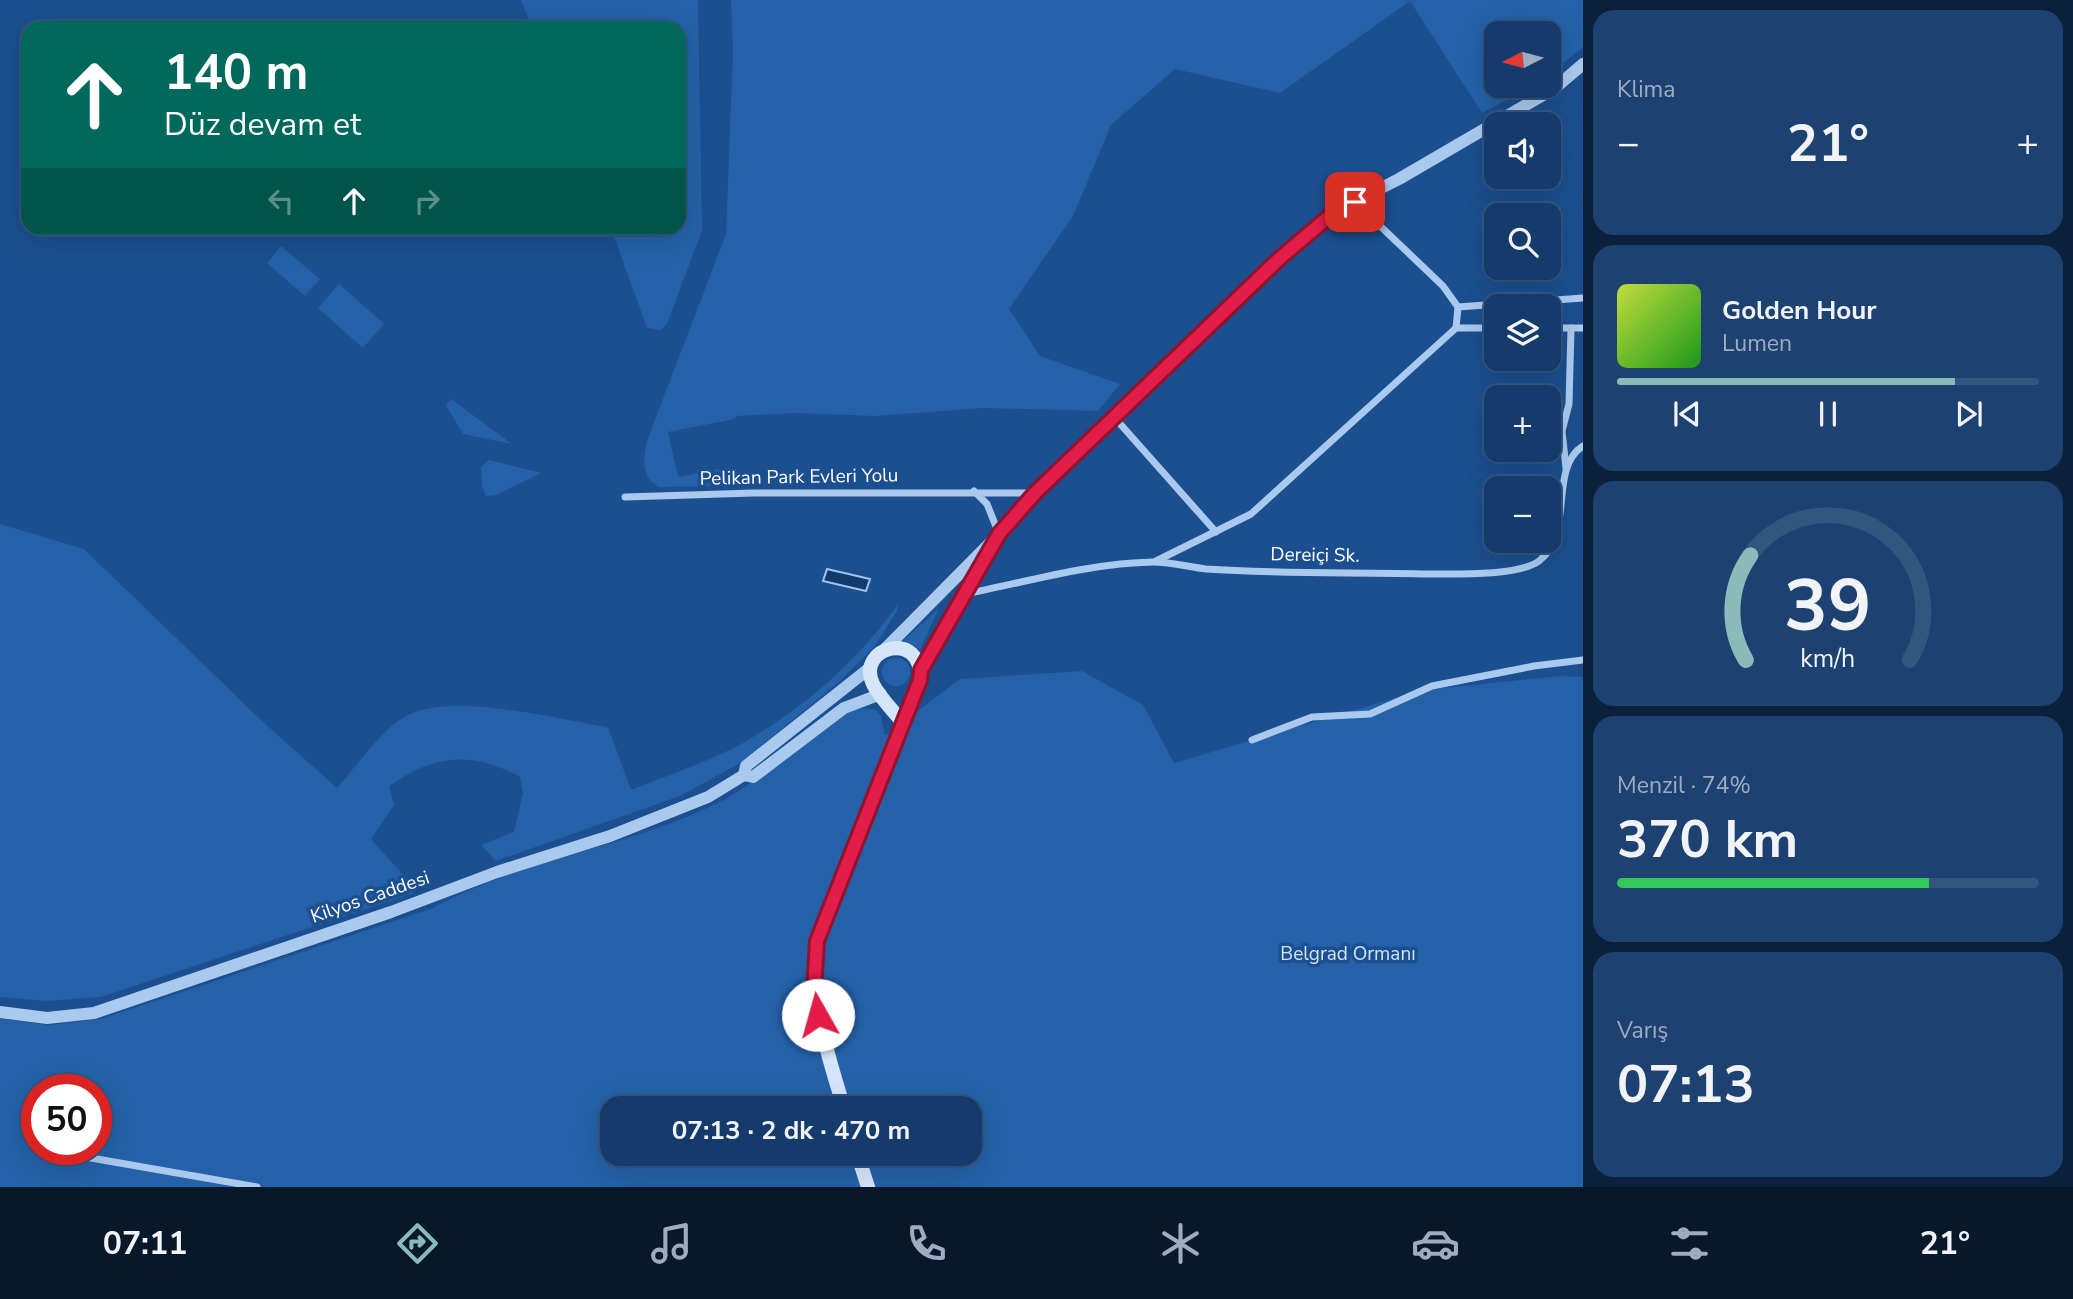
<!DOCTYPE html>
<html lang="tr">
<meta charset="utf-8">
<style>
body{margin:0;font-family:"Nunito Sans",sans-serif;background:#1d4271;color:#f1f3f6;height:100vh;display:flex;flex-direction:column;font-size:26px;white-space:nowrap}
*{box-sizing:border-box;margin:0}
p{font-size:23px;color:#9dadc1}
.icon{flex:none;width:38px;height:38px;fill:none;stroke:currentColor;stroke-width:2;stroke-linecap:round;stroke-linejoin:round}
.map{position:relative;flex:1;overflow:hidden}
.sheet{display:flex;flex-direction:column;gap:10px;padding:10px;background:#0b203b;width:490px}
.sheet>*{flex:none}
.top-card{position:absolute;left:21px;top:21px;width:665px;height:214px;border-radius:21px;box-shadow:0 7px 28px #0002,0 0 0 2px #33557e;background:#00695c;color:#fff;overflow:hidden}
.needle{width:46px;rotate:264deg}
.tools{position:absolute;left:1484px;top:21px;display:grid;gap:14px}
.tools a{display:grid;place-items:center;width:77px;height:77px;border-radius:14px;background:#143b6b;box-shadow:0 7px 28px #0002,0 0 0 2px #33557e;font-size:35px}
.speed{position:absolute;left:21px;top:1074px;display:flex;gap:14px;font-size:35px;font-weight:700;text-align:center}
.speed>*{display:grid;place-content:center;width:91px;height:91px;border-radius:50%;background:#143b6b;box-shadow:0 7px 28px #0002,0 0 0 2px #33557e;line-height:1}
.speed .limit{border:10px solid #d22;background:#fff;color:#111}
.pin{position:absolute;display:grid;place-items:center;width:60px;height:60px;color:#fff;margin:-30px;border-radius:14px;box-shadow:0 4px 10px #0006}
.me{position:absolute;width:77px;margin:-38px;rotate:353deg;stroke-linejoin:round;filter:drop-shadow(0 0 5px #0008)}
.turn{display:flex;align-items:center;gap:24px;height:147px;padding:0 28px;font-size:32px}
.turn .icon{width:91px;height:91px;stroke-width:2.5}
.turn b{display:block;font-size:49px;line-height:60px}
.lanes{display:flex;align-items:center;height:66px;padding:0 28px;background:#0003;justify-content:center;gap:35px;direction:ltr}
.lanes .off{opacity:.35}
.big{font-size:52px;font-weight:700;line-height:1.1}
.sheet .tile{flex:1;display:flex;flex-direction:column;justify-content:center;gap:10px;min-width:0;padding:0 24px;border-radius:21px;background:#1d4271}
.sheet .dial{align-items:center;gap:0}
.dial svg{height:182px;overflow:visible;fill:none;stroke:#33557e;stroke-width:7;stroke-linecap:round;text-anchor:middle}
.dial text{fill:#f1f3f6;stroke:none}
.song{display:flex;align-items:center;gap:21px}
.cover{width:84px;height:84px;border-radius:10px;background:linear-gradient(135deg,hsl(70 70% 55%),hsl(120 70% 35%))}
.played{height:7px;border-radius:4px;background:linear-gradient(90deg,#8bbbb9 80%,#33557e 80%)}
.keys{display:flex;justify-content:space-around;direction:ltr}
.heat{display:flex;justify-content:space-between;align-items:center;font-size:38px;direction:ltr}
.charge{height:10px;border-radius:5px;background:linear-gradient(90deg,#34c759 74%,#33557e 0)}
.trip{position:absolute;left:600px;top:1096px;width:382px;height:70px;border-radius:21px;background:#143b6b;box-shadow:0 7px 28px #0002,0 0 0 2px #33557e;font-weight:700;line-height:70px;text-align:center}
.dock{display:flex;height:112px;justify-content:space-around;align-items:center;background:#08182b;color:#9dadc1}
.dock .icon{width:49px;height:49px}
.dock .active{color:#8bbbb9}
.dock b{font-size:32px;color:#f1f3f6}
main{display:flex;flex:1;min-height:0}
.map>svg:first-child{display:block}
.green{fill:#2461a8;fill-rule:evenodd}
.water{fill:#123a6d;stroke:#9cc4f0;stroke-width:2}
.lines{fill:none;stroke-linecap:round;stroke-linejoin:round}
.minor{stroke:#a9c9ee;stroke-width:7}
.tertiary{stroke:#a9c9ee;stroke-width:12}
.secondary{stroke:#d6e6fa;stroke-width:14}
.route-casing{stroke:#92132f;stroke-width:18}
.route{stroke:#e11d48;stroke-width:12}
.labels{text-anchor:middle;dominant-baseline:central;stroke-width:7;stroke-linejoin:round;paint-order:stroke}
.street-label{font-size:19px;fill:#fff;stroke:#1b4f8f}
.park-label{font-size:19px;fill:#cfe3fa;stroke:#1b4f8f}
</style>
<main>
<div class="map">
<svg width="1583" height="1187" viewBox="0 0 1583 1187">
<rect width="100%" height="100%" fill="#1b4f8f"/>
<g class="green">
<polygon points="521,0 698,0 702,230 667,324 661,330 647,328 611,228 679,228 679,28 532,28"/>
<path d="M 731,0 L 1583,0 L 1583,47 L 1549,75 L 1549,33 L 1496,33 L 1496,86 L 1533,86 L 1482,113 L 1410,1 L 1280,93 L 1175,69 L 1111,125 L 1073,216 L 1009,309 L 1040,356 L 1120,384 L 1098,411 L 983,408 L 875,416 L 795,413 L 736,416 L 735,419 L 668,432 L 678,477 L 730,467 L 734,486 L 659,487 C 640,477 643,456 648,438 L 726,234 L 733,54 Z"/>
<polygon points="281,246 320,279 305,296 267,263"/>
<polygon points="339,284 384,324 363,348 318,308"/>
<polygon points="451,399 512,444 463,434 446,405"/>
<polygon points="489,460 541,473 496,495 486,496 482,486 481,467"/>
<path d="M 0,524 L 84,549 L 261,720 L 337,788 C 356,767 383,727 408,715 C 454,692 556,719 608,727 L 631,790 C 665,776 710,761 741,744 C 800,711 859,661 897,605 L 897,611 L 875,646 L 839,682 L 739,764 L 680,796 L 496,861 L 481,845 L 514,832 L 523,793 L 520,777 C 471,750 434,755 389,786 L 394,805 L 371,839 L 410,883 L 414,893 L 101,997 L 46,1001 L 0,997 Z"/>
<polygon points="939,608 920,650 903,641"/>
<circle cx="896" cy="672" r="14"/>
<path d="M 1082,671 L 1143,705 L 1174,763 L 1423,690 L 1560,676 L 1583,677 L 1583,1187 L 0,1187 L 0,1018 L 49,1025 L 101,1019 L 433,908 C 519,860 620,849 709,807 C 764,782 803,736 855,708 L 874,709 L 881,715 L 885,736 L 960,679 ZM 37,1090 L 96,1090 L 96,1150 L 37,1150 ZM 612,1108 L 970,1108 L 970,1153 L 612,1153 Z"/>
</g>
<polygon class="water" points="827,569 870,579 866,591 823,581"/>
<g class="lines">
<g class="minor">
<polyline points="1458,307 1583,298"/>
<polyline points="1456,328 1496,328"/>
<polyline points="1549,328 1583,328"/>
<polyline points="1114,417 1216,532"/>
<polyline points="1566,468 1562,431 1569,404 1571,328"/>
<polyline points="974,491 987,504 999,534"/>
<polyline points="625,497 754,493 1034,493"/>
<polyline points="1156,561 1251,514 1456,328 1458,307 1443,286 1355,202"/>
<path d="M 965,594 C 1026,582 1091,563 1153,562 C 1171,562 1189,567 1206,569 C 1280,574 1355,572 1429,574 C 1455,574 1519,576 1539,561 C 1575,533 1548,468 1583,446"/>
<polyline points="1252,740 1312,717 1370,714 1432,686 1534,666 1583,660"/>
<polyline points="74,1155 257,1187"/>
</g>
<g class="tertiary">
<polyline points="885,649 999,534 1035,493 1280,258 1332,213 1399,179 1555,88 1583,64"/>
<polyline points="921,670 990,549"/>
<polyline points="744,775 746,766 871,667"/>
<polyline points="744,775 753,777 844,708 881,694"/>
<polyline points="0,1012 47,1018 94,1013 391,912 497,872 610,836 708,797 744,775"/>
</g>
<g class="secondary">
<path d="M 844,1108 C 827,1052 809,1000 817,941 L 920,680 C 924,629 855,646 873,684 C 879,697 894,711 903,723"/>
<polyline points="857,1153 868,1187"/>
</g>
</g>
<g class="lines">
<g class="route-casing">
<polyline id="route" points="818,1015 814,990 817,941 920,680 921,670 999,534 1035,493 1280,258 1332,214 1355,202"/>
</g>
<use href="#route" class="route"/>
</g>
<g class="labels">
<g class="street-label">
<text transform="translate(799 477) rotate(-1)">Pelikan Park Evleri Yolu</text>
<text transform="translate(1315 555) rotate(1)">Dereiçi Sk.</text>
<text transform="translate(370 897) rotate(-19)">Kilyos Caddesi</text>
</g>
<g class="park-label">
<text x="1348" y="954">Belgrad Ormanı</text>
</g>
</g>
</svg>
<div class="tools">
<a><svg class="needle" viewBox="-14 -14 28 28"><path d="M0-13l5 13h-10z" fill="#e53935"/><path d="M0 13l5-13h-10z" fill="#9dadc1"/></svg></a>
<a><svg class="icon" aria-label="sound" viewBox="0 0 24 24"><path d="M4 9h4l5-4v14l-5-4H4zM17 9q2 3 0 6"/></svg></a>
<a><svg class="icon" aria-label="search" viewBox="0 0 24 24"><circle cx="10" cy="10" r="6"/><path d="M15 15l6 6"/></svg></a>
<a><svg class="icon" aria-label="layers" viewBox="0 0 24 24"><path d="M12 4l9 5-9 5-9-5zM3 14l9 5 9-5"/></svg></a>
<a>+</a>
<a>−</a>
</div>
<div class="speed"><div class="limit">50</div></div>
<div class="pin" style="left:1355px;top:202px;background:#d93025"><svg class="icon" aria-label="arrive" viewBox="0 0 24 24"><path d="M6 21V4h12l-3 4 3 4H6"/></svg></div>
<svg class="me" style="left:818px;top:1015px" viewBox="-20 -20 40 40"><circle r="19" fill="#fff"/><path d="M0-13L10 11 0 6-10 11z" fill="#e11d48"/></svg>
<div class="trip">07:13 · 2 dk · 470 m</div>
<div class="top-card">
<div class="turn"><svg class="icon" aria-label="ahead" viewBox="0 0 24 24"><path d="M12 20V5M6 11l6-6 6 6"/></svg><div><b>140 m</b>Düz devam et</div></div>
<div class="lanes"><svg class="icon off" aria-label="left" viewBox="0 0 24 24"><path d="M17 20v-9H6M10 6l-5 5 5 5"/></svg><svg class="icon" aria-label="ahead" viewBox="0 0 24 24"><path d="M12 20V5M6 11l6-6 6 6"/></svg><svg class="icon off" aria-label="right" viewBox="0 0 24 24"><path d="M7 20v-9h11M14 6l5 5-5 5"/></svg></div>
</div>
</div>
<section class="sheet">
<div class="tile"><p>Klima</p>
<div class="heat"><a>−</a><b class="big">21°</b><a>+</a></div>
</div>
<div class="tile">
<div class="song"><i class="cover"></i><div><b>Golden Hour</b><p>Lumen</p></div></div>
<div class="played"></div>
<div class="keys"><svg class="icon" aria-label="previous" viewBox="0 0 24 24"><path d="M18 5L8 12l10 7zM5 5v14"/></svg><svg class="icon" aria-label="pause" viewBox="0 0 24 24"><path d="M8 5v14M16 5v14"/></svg><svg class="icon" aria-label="next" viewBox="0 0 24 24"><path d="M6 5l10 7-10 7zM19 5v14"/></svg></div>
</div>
<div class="tile dial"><svg viewBox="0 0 100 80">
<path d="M14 69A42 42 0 1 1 86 69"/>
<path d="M14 69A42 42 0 0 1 16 23" stroke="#8bbbb9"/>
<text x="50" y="56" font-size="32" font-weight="700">39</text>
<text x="50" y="72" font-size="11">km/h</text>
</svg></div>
<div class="tile"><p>Menzil · 74%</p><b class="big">370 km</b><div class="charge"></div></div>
<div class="tile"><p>Varış</p><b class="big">07:13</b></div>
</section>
</main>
<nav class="dock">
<b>07:11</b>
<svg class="icon active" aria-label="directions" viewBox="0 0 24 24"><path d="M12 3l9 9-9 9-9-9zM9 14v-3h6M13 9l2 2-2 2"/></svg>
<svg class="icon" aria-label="music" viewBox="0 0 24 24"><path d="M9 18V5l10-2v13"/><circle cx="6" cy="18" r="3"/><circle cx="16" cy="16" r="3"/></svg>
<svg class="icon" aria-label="phone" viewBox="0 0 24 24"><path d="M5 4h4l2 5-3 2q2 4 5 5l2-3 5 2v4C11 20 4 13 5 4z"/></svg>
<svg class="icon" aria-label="climate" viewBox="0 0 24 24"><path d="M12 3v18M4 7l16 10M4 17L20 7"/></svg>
<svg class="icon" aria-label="car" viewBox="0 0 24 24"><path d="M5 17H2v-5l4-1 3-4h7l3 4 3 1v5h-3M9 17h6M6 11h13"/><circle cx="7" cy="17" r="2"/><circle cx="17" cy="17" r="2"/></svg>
<svg class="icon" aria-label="filters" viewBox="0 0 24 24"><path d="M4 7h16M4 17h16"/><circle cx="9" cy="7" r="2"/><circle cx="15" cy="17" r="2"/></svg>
<b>21°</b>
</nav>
